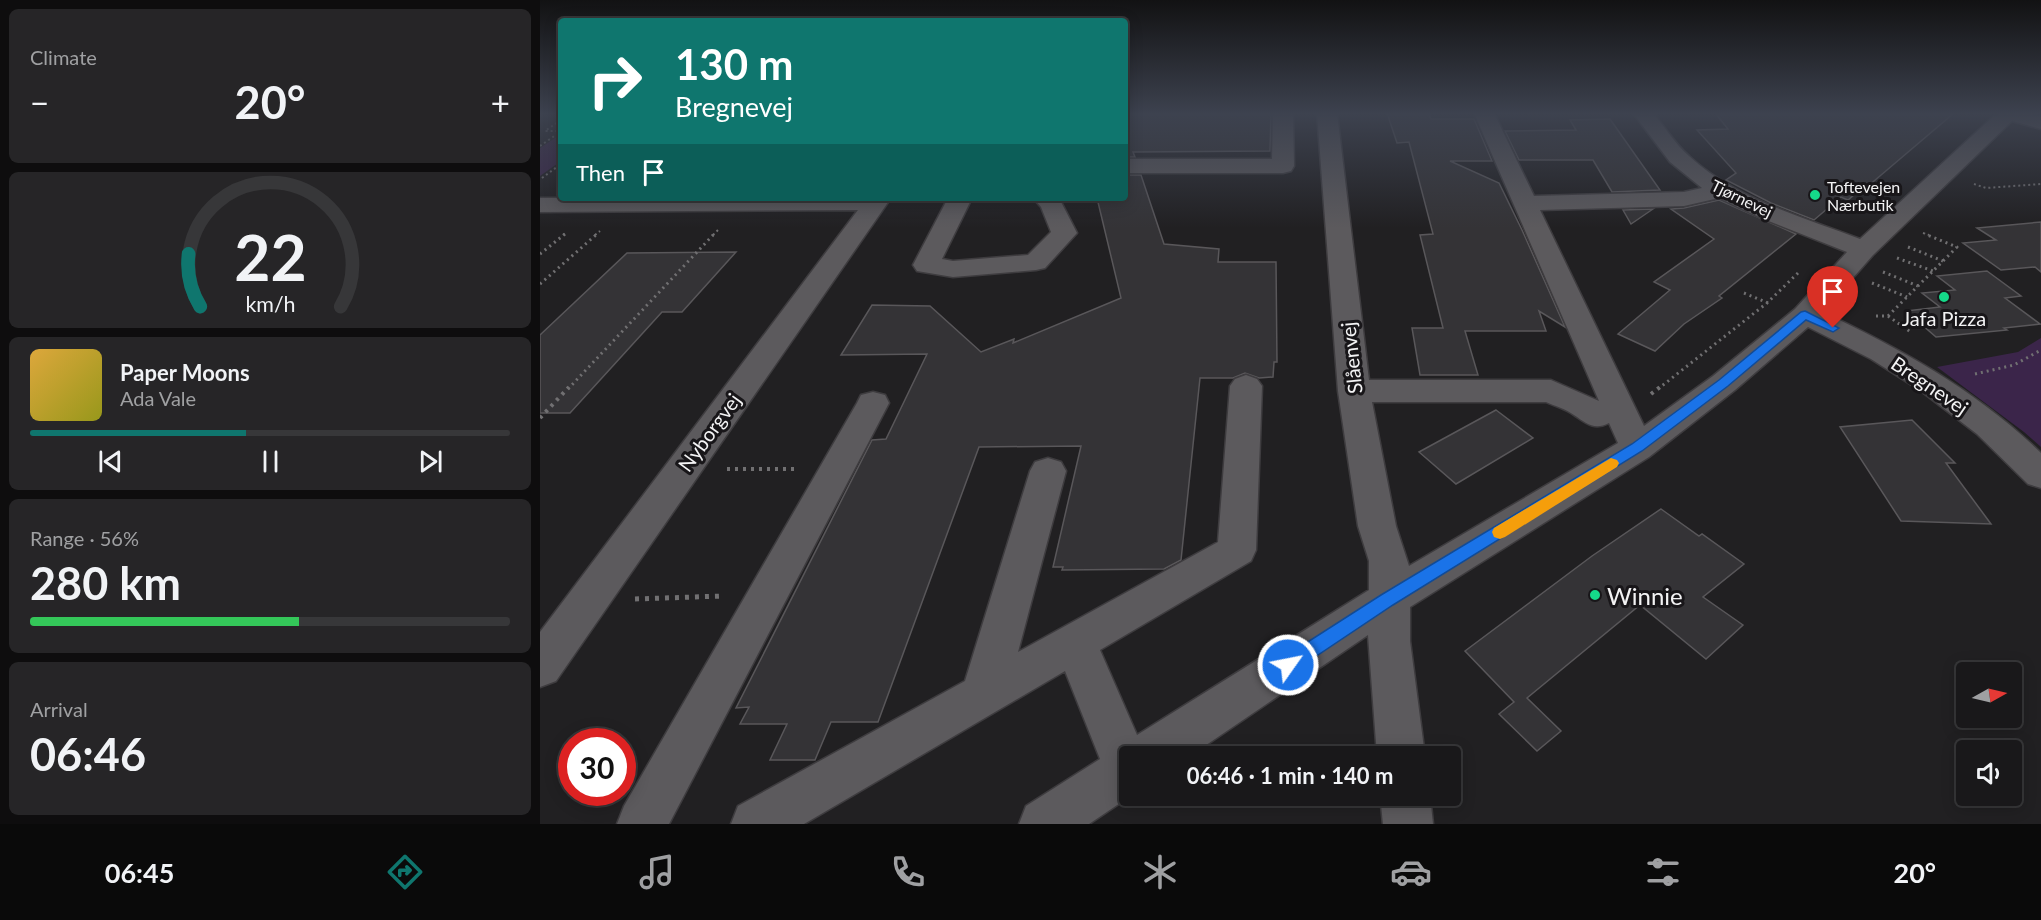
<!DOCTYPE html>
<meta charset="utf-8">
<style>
body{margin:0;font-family:Lato,sans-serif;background:#262527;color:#f1f3f6;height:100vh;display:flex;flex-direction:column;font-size:22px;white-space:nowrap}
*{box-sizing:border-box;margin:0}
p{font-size:20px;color:#9fa0a2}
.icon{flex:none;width:33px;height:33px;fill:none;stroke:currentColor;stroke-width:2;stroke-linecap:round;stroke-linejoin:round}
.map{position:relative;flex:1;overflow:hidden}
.sheet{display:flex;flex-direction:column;gap:9px;padding:9px;background:#0e0d0e;width:540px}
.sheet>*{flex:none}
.banner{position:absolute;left:18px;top:18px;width:570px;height:183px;border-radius:6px;box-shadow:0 3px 15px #0003,0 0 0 2px #373739;background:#0f766e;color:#fff;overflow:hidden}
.needle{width:39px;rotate:82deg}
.buttons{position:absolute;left:1416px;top:662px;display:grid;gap:12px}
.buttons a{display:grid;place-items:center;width:66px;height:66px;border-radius:6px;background:#19181a;box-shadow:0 3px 15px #0003,0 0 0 2px #373739;font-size:30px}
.speed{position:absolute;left:18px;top:728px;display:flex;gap:12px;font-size:30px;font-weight:700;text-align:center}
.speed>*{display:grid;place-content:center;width:78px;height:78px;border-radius:50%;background:#19181a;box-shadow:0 3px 15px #0003,0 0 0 2px #373739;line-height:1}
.speed .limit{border:9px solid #d22;background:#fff;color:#111}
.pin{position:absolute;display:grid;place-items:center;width:51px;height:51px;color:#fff;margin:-62px -26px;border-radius:50% 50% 50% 0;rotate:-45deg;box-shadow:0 0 6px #0007}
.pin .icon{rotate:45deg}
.me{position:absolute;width:66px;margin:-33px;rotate:57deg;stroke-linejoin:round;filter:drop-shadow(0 0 4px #0008)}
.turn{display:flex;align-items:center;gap:21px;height:126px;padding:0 18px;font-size:27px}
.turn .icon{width:78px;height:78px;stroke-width:2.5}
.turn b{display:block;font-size:42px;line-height:51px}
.then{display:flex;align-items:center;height:57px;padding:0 18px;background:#0003;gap:12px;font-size:22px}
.big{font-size:45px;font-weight:700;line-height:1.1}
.sheet .widget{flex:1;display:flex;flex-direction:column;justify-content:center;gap:9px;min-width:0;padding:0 21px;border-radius:9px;background:#262527}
.sheet .dial{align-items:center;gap:0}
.dial svg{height:156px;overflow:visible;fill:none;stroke:#373739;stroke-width:7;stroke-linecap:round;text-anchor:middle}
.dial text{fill:#f1f3f6;stroke:none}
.song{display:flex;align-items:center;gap:18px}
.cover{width:72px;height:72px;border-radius:9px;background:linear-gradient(135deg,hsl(40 70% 55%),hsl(60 70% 35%))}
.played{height:6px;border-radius:3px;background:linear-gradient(90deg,#0f766e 45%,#373739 45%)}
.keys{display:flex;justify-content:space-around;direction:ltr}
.heat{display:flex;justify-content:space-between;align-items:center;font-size:33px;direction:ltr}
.charge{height:9px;border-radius:4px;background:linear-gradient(90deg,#34c759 56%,#373739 0)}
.trip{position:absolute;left:579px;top:746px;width:342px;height:60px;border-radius:6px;background:#19181a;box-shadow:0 3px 15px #0003,0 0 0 2px #373739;font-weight:700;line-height:60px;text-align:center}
.menu{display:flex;height:96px;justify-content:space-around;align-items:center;background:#0a0a0a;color:#9fa0a2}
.menu .icon{width:42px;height:42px}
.menu .active{color:#0f766e}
.menu b{font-size:27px;color:#f1f3f6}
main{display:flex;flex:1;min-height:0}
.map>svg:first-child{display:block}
.green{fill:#3b254a}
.building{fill:#343336;stroke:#59575a;stroke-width:1.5}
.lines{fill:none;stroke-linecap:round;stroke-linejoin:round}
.minor-casing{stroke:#3e3c3f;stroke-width:3}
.path-far3{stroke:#717072;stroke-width:2;stroke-dasharray:2 3;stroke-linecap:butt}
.path-far2{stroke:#717072;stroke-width:3;stroke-dasharray:2 4;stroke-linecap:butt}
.path-far1{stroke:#717072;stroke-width:4;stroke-dasharray:3 5;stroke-linecap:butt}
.path{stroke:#717072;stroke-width:5;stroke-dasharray:4 6;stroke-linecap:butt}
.minor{fill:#5c5a5d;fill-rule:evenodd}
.route{fill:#1a73e8;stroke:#114b97;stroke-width:1.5}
.slow{fill:#f59e0b}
.poi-dot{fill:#15d989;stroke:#181619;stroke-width:2}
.labels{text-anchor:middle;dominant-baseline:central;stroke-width:6;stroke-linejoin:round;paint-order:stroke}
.far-poi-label{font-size:16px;fill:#f3f3f4;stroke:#181619;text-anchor:start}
.far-street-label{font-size:16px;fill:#f3f3f4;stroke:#181619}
.poi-label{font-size:20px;fill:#f3f3f4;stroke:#181619}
.street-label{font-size:20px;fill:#f3f3f4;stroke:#181619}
.near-poi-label{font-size:24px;fill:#f3f3f4;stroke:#181619;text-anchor:start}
</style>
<main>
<section class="sheet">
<div class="widget"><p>Climate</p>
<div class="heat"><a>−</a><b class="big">20°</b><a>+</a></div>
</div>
<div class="widget dial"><svg viewBox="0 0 100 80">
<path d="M14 69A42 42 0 1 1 86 69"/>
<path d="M14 69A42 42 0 0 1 8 42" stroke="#0f766e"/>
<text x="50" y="56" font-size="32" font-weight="700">22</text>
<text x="50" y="72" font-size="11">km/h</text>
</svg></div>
<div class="widget">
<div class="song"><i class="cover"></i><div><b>Paper Moons</b><p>Ada Vale</p></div></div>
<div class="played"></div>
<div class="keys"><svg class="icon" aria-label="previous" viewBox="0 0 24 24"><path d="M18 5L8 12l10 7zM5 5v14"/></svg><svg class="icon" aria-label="pause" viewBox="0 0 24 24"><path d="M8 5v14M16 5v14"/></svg><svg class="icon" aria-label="next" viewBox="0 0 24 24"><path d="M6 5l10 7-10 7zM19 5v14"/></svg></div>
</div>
<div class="widget"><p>Range · 56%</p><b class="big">280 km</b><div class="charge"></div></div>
<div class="widget"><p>Arrival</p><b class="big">06:46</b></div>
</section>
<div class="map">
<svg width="1501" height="824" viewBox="0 0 1501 824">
<rect width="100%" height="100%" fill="#212022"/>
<g class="green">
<polygon points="21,134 21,161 0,176 0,148"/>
<polygon points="1501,338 1501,447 1484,432 1397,367 1478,352"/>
</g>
<g class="building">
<polygon points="585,113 731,113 730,151 593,152 595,157 585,157"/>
<polygon points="847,113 889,113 891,119 934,119 952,161 910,161 959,183 982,230 1025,327 999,311 1006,331 925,331 938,375 880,375 872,328 903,328 880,235 893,234 869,142 857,143"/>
<polygon points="1175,113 1414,113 1327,187 1324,186 1308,200 1301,197 1274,220 1231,203 1186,180 1196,173 1157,130 1188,129"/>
<polygon points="1070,119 1120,190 1072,192 1053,160 979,160 965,131 1036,130 1030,120"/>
<polygon points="585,175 601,175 624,244 679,249 678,262 736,262 737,362 734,362 733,377 719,378 705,373 693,378 660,378 641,560 624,569 522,570 523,567 513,567 541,446 439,447 338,722 291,722 275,760 230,760 247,724 200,724 209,707 196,708 332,440 346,439 387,354 301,355 332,305 390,306 441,352 474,339 473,343 581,298 557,198 585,198"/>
<polygon points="1179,200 1256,234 1179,296 1182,298 1144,324 1115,351 1078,334 1130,290 1114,282 1174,239 1131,209 1144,208"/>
<polygon points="1113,209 1091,224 1083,210"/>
<polygon points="1501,222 1501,272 1495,267 1461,270 1423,243 1456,240 1437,228"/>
<polygon points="196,252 142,312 122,312 30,413 0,413 0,335 87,253"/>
<polygon points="1447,271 1481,296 1465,298 1500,324 1464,328 1467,330 1396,337 1366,311 1400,307 1382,293 1415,290 1397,276"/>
<polygon points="956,410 993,438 916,484 879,452"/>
<polygon points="1372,420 1415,463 1406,463 1451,524 1361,521 1300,427"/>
<polygon points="1121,509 1159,536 1162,534 1204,564 1163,597 1203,625 1166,659 1100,605 987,698 1021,731 997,751 959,714 974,702 925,651 1052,556"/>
</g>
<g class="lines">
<g class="minor-casing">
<g id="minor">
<polygon points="733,113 753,113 754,166 751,171 743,173 585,173 585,159 732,159"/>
<path d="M 777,113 L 797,113 L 829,380 L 1011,380 L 1059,401 L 934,113 L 954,113 L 994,196 L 1144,192 L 1162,188 L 1130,162 L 1093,113 L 1113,113 C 1125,127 1135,144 1149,156 C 1195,199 1263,217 1320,239 L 1457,113 L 1488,113 L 1501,117 L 1501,129 L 1472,121 L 1333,255 L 1283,312 C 1363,350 1437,391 1501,453 L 1501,488 L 1488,484 L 1437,434 L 1381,391 L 1331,359 L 1268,327 L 1195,390 L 1109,457 L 870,607 L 870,641 L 885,756 L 837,756 L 828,635 L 650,756 L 590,756 L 590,795 L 592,795 L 549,824 L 479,824 L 486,806 L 560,759 L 525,671 L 264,824 L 191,824 L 198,806 L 425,681 L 490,471 L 495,462 L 508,458 L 521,462 L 526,471 L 478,652 L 678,542 L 690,386 L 695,379 L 706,375 L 717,379 L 722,386 L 716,550 L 711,561 L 560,650 L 597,735 L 829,590 L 829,561 L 818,526 L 798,391 ZM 1179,198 L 1221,218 L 1307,252 L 1255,309 L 1173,376 L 1104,426 L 1000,210 L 1144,206 ZM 832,402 L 1006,402 C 1015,406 1026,409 1034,415 C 1046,423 1054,431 1069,423 L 1078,443 L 869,566 L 856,526 Z"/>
<polygon points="0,198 351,198 16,681 0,687 0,632 318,210 0,212"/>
<polygon points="408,198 432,198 402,259 413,261 488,255 511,232 501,207 493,198 519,198 537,233 505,268 496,270 413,277 377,271 373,265"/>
<polygon points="333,392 345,395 349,403 129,824 77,824 84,806 317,403 321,395"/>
<polygon points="840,795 890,795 893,824 843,824"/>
</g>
</g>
<g class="path-far3">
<polyline points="21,120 5,131 21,131"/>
<polyline points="0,146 20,132"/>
<polyline points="2,178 21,164"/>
<polyline points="1434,184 1446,188 1501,184"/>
<polyline points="1383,233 1389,235"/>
<polyline points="23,235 27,232"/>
<polyline points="55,235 60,231"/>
<polyline points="173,235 179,229"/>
</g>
<g class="path-far2">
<polyline points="1368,247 1403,261"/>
<polyline points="0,254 25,234"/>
<polyline points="1357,258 1393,271"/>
<polyline points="1343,272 1378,286"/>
<polyline points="1332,283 1367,297"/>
<polyline points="0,284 57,234"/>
<polyline points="1204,293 1228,303"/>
<polyline points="1336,316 1348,316 1417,247 1385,234"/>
<polyline points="1348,316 1372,333"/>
<polyline points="1435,374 1474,365 1501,350"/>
<polyline points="28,389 174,234"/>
<polyline points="1118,389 1227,303 1260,271"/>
</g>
<g class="path-far1">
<polyline points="1111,394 1120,387"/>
<polyline points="0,418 29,387"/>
<polyline points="187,469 257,469"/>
</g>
<polyline class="path" points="95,599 183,596"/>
<use href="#minor" class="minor"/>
</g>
<linearGradient id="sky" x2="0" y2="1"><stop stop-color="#121213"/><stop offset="0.5" stop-color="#3d424f"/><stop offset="1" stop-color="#3d424f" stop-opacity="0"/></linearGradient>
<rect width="1501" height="228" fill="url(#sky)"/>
<polygon class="route" points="1265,311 1299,328 1293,332 1266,320 1188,386 1102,451 853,605 754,671 748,673 741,671 739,665 741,659 841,595 1092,444 1179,380 1261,312"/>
<polygon class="slow" points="1071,458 1077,460 1079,463 1077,467 965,537 960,539 954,537 952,532 954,528"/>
<g class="poi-dot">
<circle cx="1275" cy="195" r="6"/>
<circle cx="1404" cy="297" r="6"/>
<circle cx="1055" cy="595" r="6"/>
</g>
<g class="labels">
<g class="far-poi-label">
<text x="1287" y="186">Toftevejen<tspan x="1287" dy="18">Nærbutik</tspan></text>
</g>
<g class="far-street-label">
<text transform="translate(1202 198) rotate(26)">Tjørnevej</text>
</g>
<g class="poi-label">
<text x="1404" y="318">Jafa Pizza</text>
</g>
<g class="street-label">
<text transform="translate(811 358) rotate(-96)">Slåenvej</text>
<text transform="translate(1390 385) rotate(34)">Bregnevej</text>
<text transform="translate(169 432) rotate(-54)">Nyborgvej</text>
</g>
<g class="near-poi-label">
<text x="1067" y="595">Winnie</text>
</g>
</g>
</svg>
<div class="buttons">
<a><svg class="needle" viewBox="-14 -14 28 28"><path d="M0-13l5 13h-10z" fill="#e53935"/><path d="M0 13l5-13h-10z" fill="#9fa0a2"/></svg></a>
<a><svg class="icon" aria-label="sound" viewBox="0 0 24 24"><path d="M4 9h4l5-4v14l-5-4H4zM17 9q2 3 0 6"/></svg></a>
</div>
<div class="speed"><div class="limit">30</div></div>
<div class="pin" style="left:1293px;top:328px;background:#d93025"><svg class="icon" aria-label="arrive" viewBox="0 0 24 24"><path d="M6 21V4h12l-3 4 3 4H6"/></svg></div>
<svg class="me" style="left:748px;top:665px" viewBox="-20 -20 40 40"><circle r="17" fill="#1a73e8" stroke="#fff" stroke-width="3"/><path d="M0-11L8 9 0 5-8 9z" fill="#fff"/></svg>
<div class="trip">06:46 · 1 min · 140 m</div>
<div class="banner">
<div class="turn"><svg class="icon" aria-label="right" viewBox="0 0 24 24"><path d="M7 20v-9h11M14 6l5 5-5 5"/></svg><div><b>130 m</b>Bregnevej</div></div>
<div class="then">Then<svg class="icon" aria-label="arrive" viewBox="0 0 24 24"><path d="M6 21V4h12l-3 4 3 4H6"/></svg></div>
</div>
</div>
</main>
<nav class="menu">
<b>06:45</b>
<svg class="icon active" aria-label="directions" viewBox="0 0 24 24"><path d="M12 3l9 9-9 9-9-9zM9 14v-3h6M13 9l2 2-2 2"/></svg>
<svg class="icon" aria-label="music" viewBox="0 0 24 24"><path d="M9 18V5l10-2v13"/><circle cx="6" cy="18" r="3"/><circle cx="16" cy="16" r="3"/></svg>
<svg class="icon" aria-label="phone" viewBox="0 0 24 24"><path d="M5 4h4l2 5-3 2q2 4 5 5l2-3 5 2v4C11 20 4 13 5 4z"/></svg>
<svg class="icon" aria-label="climate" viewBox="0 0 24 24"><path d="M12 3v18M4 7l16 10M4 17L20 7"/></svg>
<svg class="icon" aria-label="car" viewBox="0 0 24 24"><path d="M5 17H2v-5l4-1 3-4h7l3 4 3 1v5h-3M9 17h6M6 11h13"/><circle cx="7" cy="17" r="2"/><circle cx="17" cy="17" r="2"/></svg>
<svg class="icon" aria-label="filters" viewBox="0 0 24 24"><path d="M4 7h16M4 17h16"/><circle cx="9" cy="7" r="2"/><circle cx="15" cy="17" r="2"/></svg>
<b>20°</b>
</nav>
